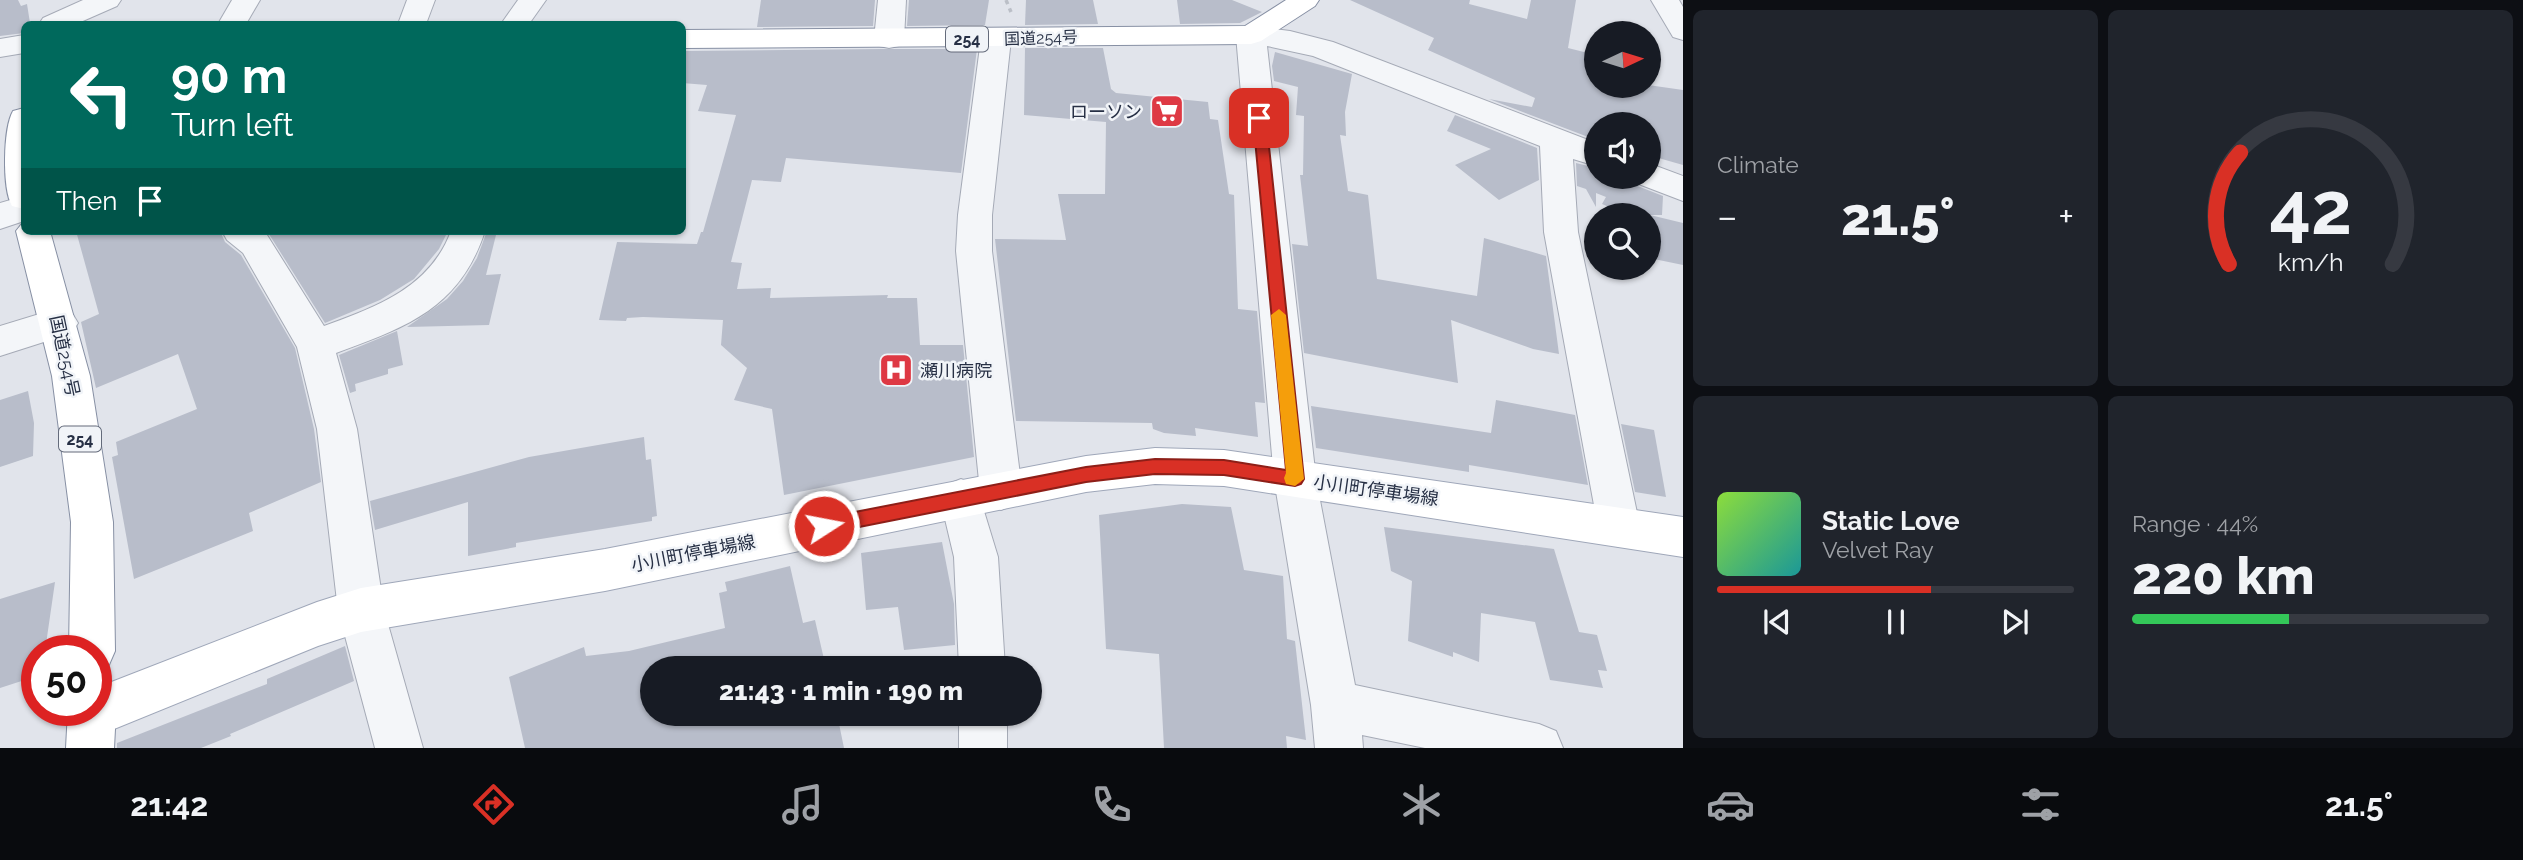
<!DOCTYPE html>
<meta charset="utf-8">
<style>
body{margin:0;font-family:Raleway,"Noto Sans JP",sans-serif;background:#20242c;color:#f1f3f6;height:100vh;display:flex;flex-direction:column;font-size:26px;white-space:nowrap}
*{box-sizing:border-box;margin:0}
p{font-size:23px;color:#9ea1a6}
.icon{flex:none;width:38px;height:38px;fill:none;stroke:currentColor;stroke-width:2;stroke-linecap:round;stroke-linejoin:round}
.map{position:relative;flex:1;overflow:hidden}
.side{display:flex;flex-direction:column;gap:10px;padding:10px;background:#0d0f14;width:840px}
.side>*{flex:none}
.top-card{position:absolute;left:21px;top:21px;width:665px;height:214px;border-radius:10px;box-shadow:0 2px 5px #0004;background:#00695c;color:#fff;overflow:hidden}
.needle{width:46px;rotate:86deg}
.tools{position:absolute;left:1584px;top:21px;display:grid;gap:14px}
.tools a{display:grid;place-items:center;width:77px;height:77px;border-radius:50%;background:#171b24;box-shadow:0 2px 5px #0004;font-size:35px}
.speed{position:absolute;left:21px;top:635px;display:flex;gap:14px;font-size:35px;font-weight:700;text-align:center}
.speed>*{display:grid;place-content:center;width:91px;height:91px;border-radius:50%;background:#171b24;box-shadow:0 2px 5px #0004;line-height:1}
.speed .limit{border:10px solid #d22;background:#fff;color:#111}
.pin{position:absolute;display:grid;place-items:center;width:60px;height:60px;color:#fff;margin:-30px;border-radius:14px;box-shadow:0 4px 10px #0006}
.me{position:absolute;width:77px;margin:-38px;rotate:79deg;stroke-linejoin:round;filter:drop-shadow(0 0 5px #0008)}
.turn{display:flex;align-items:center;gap:24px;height:147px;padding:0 35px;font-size:32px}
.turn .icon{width:91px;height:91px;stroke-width:2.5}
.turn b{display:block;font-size:49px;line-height:60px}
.then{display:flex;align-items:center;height:66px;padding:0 35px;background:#0003;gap:14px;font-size:26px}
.big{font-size:52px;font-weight:800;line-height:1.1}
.side .card{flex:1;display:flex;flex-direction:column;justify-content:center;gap:10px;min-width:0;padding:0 24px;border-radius:10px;background:#20242c}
.side .dial{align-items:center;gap:0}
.dial svg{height:182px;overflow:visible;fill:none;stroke:#363941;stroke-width:7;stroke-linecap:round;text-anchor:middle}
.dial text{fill:#f1f3f6;stroke:none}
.song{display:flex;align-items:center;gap:21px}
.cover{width:84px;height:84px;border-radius:10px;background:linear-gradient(135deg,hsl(90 70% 55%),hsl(180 70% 35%))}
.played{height:7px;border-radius:4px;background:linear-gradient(90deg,#d93025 60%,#363941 60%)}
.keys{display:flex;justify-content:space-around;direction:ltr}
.heat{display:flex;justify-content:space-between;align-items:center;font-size:38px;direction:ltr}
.charge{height:10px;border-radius:5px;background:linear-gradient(90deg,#34c759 44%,#363941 0)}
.side .tiles{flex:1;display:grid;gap:10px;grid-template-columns:repeat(2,1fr)}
.trip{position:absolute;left:640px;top:656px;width:402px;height:70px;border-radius:35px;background:#171b24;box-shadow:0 2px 5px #0004;font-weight:800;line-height:70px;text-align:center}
.menu{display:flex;height:112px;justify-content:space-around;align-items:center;background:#090b0e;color:#9ea1a6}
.menu .icon{width:49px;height:49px}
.menu .on{color:#d93025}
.menu b{font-size:32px;color:#f1f3f6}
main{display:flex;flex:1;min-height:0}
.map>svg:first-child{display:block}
.building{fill:#b8bdca}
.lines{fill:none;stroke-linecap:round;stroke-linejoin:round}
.minor-casing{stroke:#a5aab6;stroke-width:2}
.major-casing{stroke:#9fa7b9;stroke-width:2}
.highway-casing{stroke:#8790a4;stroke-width:2}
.path{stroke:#bbbfc7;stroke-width:3.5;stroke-dasharray:4.5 4.5;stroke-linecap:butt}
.minor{fill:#f4f6f9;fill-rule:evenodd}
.major{fill:#fff;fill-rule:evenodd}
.highway{fill:#fff;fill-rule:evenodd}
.route{fill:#d93025;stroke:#8d1f18;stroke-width:2}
.slow{fill:#f59e0b}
.labels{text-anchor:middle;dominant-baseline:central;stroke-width:5;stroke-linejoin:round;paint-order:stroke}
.far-street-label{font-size:16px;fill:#273045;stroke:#f1f4f8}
.shield{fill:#f1f4f8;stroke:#646b7b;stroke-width:2}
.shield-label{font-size:16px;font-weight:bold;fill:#273045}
.poi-label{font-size:18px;fill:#273045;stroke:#f1f4f8;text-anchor:end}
.street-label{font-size:18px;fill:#273045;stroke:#f1f4f8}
</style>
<main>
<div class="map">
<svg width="1683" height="748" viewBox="0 0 1683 748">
<rect width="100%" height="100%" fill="#e1e4eb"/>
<g class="building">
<polygon points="0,0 18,0 21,6 27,4 30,23 24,24 24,33 0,36"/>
<polygon points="761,0 875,0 873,26 757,27"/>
<polygon points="909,0 989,0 985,25 907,26"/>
<polygon points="1026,0 1093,0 1098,24 1025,25"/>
<polygon points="1177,0 1232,0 1262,12 1240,23 1180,24"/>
<polygon points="1350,0 1470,0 1469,4 1527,19 1531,0 1576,0 1568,48 1596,55 1596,86 1648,85 1683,90 1683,165 1648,155 1648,124 1596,124 1596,140 1489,99 1532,107 1535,98 1428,50 1434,38"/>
<polygon points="1025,48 1103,48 1111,89 1116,93 1208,102 1210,119 1218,120 1229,194 1234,195 1238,309 1257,311 1265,403 1255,402 1258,437 1195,428 1196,436 1164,433 1153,429 1152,423 1016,421 995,239 1066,240 1058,194 1105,194 1106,122 1024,115"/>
<polygon points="882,49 977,49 961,173 786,158 781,182 752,180 731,262 742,263 737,289 771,288 770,298 888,295 887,298 917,298 920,345 963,345 974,457 784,495 772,409 734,400 747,368 721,345 723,320 643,317 627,318 626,321 599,320 617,242 697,244 701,232 703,232 736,115 698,111 707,85 682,83 682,51"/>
<polygon points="1275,52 1352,74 1345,112 1346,136 1340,135 1348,191 1368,195 1377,279 1477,296 1484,238 1546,256 1559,354 1533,349 1451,320 1458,383 1304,353 1292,244 1308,246 1300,175 1303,175 1304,116 1296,115 1298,87 1274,81 1272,66"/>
<polygon points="1455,115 1537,148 1539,180 1499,200 1455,165 1491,149 1447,131"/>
<polygon points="1576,163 1596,168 1596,177 1630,177 1635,185 1663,196 1662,215 1650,215 1683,223 1683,265 1654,259 1648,215 1628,215 1602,204 1606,197 1596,193 1596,207 1586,189 1577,186"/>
<polygon points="76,231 220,231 225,242 241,255 295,348 314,429 321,482 249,513 253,531 134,579 112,457 118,455 116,442 197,409 178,354 96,388 81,322 99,314"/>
<polygon points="267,231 448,231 439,249 414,279 380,300 325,323"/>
<polygon points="487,231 497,231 486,275 501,274 489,325 407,327 447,299 463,281 477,258"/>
<polygon points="397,331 403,365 388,369 388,374 355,384 356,391 350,393 339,355"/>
<polygon points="28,391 34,423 33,456 0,467 0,400"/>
<polygon points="1496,400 1575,415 1588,485 1469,465 1469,472 1316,448 1311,406 1491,433"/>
<polygon points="1621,424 1654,430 1666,497 1635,492"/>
<polygon points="644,437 646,460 651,459 657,516 652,517 652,521 516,543 516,547 468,556 468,502 375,530 370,501 529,457"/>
<polygon points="1182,504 1231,507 1244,570 1283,576 1287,639 1295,641 1306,740 1286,736 1287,748 1164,748 1159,654 1106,649 1099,515"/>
<polygon points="1384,527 1554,549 1579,632 1597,635 1607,671 1598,670 1603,688 1550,680 1535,622 1481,613 1479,662 1453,652 1453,657 1408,641 1412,581 1391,571"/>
<polygon points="942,542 954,604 955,645 904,650 898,607 866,610 861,553"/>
<polygon points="790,566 803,623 815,620 826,668 653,668 653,714 837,714 844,748 525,748 509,677 584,647 586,656 629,651 725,628 719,593 727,591 725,582"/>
<polygon points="55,582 45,651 37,651 37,676 0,688 0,599"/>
<polygon points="345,646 354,681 230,734 231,736 201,748 117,748 117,743 267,684 267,679"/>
</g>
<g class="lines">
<g class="minor-casing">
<g id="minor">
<polygon points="83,0 121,0 117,6 76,24 39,24 43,18"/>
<polygon points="232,0 260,0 246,24 218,24"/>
<polygon points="407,0 435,0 426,24 398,24"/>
<polygon points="518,0 546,0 529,24 501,24"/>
<polygon points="878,0 906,0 904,39 899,46 889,48 879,46 874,39"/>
<polygon points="1651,0 1679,0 1683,7 1683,40 1673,37"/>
<polygon points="1251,26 1290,31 1333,42 1596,143 1596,166 1573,159 1578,232 1640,527 1634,541 1619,547 1604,541 1598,527 1544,232 1540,146 1313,56 1267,46 1316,479 1355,685 1539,724 1556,731 1563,748 1425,748 1362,735 1363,748 1315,748 1311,705 1274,479 1236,35 1241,29"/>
<polygon points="996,30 1006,32 1011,39 992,215 992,251 1022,491 1016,504 1001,510 986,504 980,491 956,251 958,215 981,39 986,32"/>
<polygon points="24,35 24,53 0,57 0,39"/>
<polygon points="1648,163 1683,176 1683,201 1636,183 1633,177 1648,177"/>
<polygon points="24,196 24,221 0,229 0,203"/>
<path d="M 222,231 L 263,231 L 267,235 L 324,326 C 376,307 430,288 451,231 L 485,231 C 460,308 407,327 336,353 L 357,429 L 384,610 L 423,748 L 375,748 L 338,610 L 317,429 L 297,347 L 243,253 L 227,240 Z"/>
<polygon points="59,308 72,313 78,323 72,333 0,356 0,326"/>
<polygon points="961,479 976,485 998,557 1005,668 959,668 954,557 940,498 946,485"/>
<rect x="959" y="714" width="48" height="34"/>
</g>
</g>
<g class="major-casing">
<polygon id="major" points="1155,448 1224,450 1683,517 1683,557 1224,486 1155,484 1086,492 605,591 361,632 318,646 92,738 75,731 68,714 70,710 96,710 96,688 317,602 361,588 605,549 1086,456"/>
</g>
<g class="highway-casing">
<g id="highway">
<polygon points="1286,0 1319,0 1315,6 1261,41 1251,44 682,48 682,30 1245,26"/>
<path d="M 24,108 L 24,209 L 12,206 C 2,189 3,128 13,111 Z"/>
<polygon points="24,221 24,231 50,231 90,376 113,522 115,651 108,667 96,672 96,651 69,651 71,522 52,376 16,231"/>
<polygon points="96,688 109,693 116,710 114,748 66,748 68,710 96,710"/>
</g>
</g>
<polyline class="path" points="1006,0 1011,12"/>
<use href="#minor" class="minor"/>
<use href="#major" class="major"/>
<use href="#highway" class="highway"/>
</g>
<polygon class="route" points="1259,114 1266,118 1304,479 1301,484 1295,486 1224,475 1155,474 1086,482 824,534 818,532 816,526 818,520 824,518 1086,467 1155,459 1224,460 1286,470 1253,118"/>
<polygon class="slow" points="1279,309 1286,315 1304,479 1295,486 1286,484 1284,478 1286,473 1271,315"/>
<defs>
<g id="supermarket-square" transform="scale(1.75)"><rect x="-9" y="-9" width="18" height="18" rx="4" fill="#de3944" stroke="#f1f4f8"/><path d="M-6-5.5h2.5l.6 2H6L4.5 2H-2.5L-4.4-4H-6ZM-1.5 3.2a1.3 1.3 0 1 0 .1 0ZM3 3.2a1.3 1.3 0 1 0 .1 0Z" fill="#fff"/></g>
<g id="hospital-square" transform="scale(1.75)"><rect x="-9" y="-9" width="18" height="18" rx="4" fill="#de3944" stroke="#f1f4f8"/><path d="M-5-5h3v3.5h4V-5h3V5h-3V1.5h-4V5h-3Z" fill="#fff"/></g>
</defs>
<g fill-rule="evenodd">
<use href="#supermarket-square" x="1167" y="111"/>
<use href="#hospital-square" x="896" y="370"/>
</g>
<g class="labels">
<g class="far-street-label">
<text transform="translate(1041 38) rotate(-2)">国道254号</text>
</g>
<g class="shield">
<rect x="946" y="26.5" width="42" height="25" rx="5"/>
<rect x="59" y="426.5" width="42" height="25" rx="5"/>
</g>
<g class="shield-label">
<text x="967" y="39">254</text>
<text x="80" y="439">254</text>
</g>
<g class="poi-label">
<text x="1142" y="111">ローソン</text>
<text x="920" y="370" text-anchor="start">瀬川病院</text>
</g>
<g class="street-label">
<text transform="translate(65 356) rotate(78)">国道254号</text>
<text transform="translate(1376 490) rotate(8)">小川町停車場線</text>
<text transform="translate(693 553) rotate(-11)">小川町停車場線</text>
</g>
</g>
</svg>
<div class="tools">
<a><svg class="needle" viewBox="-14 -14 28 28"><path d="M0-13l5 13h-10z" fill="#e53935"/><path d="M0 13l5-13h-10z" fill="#9ea1a6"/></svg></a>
<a><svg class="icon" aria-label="sound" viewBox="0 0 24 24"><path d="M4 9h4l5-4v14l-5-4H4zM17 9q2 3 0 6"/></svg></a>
<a><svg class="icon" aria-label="search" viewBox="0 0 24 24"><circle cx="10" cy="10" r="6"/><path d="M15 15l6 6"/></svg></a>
</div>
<div class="speed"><div class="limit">50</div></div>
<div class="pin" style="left:1259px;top:118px;background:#d93025"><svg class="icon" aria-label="arrive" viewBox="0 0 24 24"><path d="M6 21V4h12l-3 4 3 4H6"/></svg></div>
<svg class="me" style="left:824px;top:526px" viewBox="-20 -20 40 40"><circle r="17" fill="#d93025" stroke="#fff" stroke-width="3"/><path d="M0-11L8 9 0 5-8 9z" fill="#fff"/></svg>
<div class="trip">21:43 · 1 min · 190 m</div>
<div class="top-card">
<div class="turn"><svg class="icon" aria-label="left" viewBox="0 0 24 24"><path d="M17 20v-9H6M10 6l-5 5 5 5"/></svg><div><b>90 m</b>Turn left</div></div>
<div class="then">Then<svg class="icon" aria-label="arrive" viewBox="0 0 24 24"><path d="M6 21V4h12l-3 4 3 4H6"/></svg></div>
</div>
</div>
<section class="side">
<div class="tiles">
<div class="card"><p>Climate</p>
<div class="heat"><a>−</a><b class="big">21.5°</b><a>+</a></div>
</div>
<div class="card dial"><svg viewBox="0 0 100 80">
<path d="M14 69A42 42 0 1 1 86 69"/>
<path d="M14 69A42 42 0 0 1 19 20" stroke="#d93025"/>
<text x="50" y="56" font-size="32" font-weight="700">42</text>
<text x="50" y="72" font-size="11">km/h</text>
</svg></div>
<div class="card">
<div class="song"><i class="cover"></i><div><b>Static Love</b><p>Velvet Ray</p></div></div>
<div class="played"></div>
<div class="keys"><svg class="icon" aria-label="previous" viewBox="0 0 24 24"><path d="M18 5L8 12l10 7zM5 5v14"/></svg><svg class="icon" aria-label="pause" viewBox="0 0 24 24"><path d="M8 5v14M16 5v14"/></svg><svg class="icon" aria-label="next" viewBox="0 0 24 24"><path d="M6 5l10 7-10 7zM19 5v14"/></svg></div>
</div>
<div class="card"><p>Range · 44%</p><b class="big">220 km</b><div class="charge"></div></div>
</div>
</section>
</main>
<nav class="menu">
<b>21:42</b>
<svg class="icon on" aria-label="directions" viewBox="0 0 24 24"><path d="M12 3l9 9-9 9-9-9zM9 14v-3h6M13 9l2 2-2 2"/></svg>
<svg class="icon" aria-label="music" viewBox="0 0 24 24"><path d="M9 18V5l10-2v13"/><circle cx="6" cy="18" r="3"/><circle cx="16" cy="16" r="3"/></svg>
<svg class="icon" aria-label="phone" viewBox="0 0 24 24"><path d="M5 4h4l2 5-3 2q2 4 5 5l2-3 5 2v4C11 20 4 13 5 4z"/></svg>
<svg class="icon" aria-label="climate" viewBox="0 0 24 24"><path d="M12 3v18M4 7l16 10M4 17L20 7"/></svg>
<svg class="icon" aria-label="car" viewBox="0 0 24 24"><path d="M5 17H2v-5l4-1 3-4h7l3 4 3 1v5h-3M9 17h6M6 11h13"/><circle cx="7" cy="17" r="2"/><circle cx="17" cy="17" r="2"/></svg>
<svg class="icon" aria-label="filters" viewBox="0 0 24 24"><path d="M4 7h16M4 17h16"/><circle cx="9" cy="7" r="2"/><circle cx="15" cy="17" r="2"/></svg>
<b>21.5°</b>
</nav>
